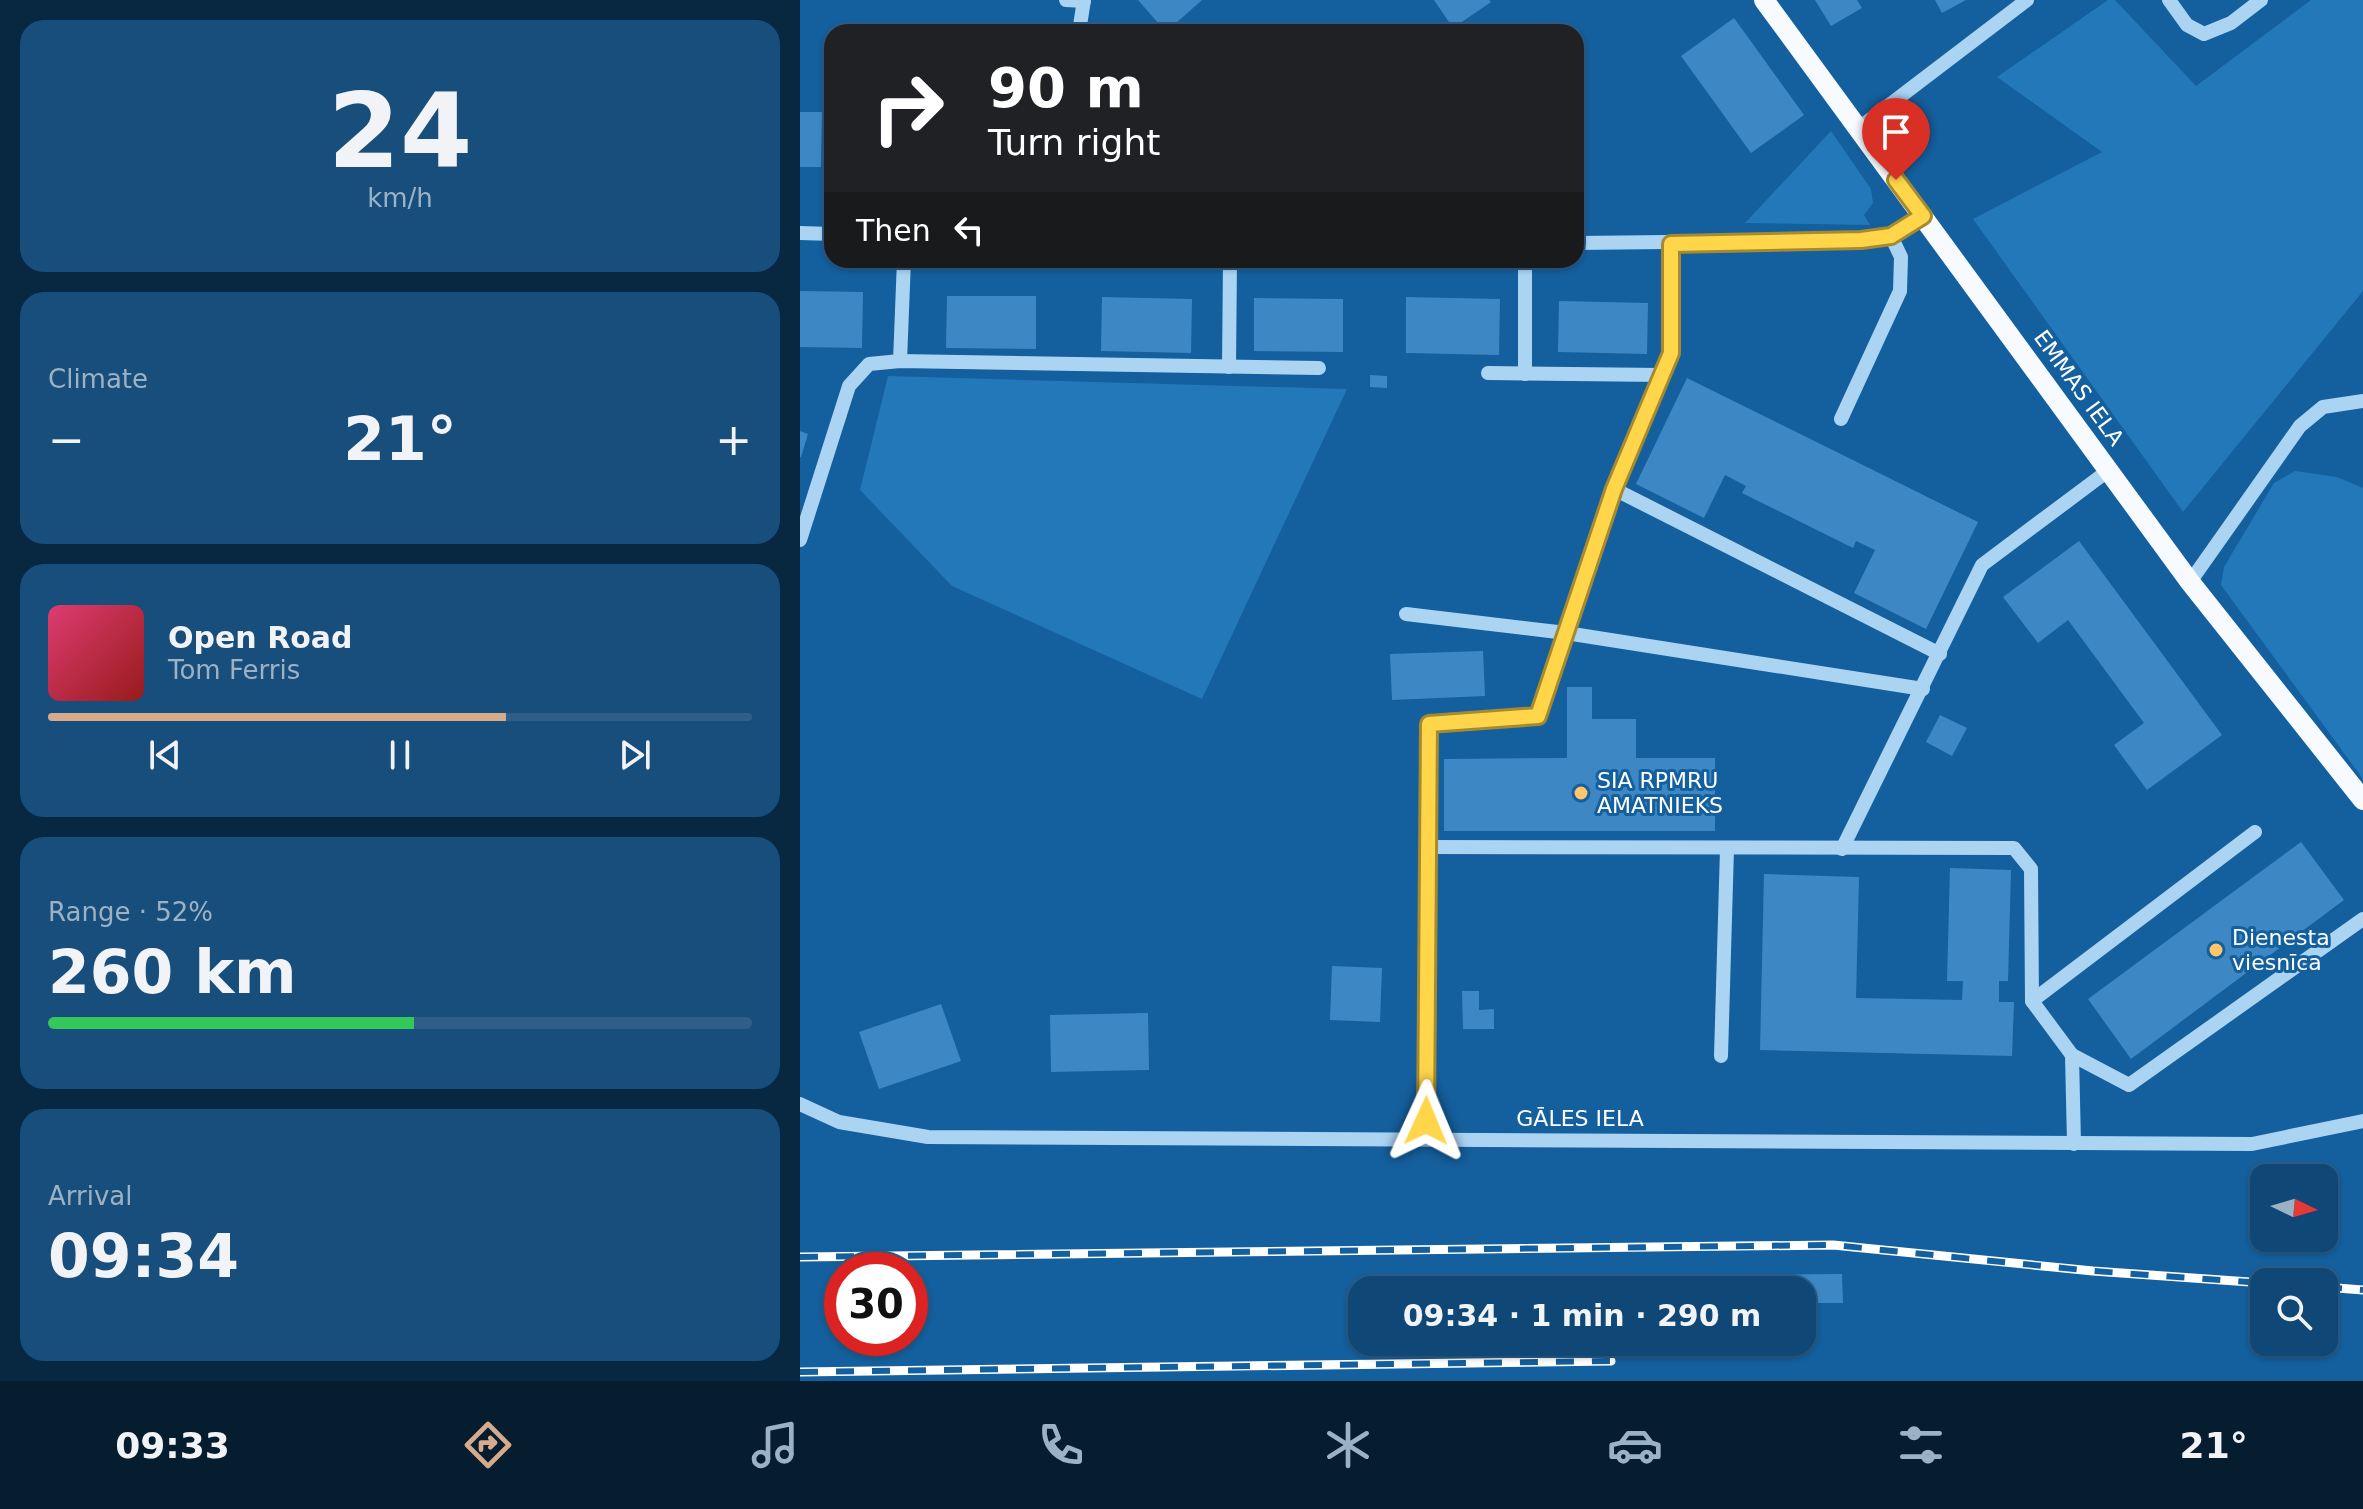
<!DOCTYPE html>
<meta charset="utf-8">
<style>
body{margin:0;font-family:"DejaVu Sans",sans-serif;background:#184e7b;color:#f1f3f6;height:100vh;display:flex;flex-direction:column;font-size:30px;white-space:nowrap}
*{box-sizing:border-box;margin:0}
p{font-size:26px;color:#9bb2c5}
.icon{flex:none;width:44px;height:44px;fill:none;stroke:currentColor;stroke-width:2;stroke-linecap:round;stroke-linejoin:round}
.map{position:relative;flex:1;overflow:hidden}
.details{display:flex;flex-direction:column;gap:20px;padding:20px;background:#082741;width:800px}
.details>*{flex:none}
.banner{position:absolute;left:24px;top:24px;width:760px;height:244px;border-radius:24px;box-shadow:0 2px 6px #0004,0 0 0 2px #2f5f88;background:#202124;color:#fff;overflow:hidden}
.needle{width:52px;rotate:95deg}
.tools{position:absolute;left:1450px;top:1164px;display:grid;gap:16px}
.tools a{display:grid;place-items:center;width:88px;height:88px;border-radius:16px;background:#0f4776;box-shadow:0 2px 6px #0004,0 0 0 2px #2f5f88;font-size:40px}
.speed{position:absolute;left:24px;top:1252px;display:flex;gap:16px;font-size:40px;font-weight:700;text-align:center}
.speed>*{display:grid;place-content:center;width:104px;height:104px;border-radius:50%;background:#0f4776;box-shadow:0 2px 6px #0004,0 0 0 2px #2f5f88;line-height:1}
.speed .limit{border:12px solid #d22;background:#fff;color:#111}
.pin{position:absolute;display:grid;place-items:center;width:68px;height:68px;color:#fff;margin:-82px -34px;border-radius:50% 50% 50% 0;rotate:-45deg;box-shadow:0 0 8px #0007}
.pin .icon{rotate:45deg}
.me{position:absolute;width:88px;margin:-44px;rotate:1deg;stroke-linejoin:round;filter:drop-shadow(0 0 6px #0008)}
.turn{display:flex;align-items:center;gap:28px;height:168px;padding:0 32px;font-size:36px}
.turn .icon{width:104px;height:104px;stroke-width:2.5}
.turn b{display:block;font-size:56px;line-height:68px}
.then{display:flex;align-items:center;height:76px;padding:0 32px;background:#0003;gap:16px;font-size:30px}
.big{font-size:60px;font-weight:700;line-height:1.1}
.details .tile{flex:1;display:flex;flex-direction:column;justify-content:center;gap:12px;min-width:0;padding:0 28px;border-radius:24px;background:#184e7b}
.details .dial{align-items:center;gap:0}
.dial b{font-size:104px;line-height:1}
.song{display:flex;align-items:center;gap:24px}
.cover{width:96px;height:96px;border-radius:12px;background:linear-gradient(135deg,hsl(340 70% 55%),hsl(0 70% 35%))}
.played{height:8px;border-radius:4px;background:linear-gradient(90deg,#d6ab8b 65%,#2f5f88 65%)}
.keys{display:flex;justify-content:space-around;direction:ltr}
.heat{display:flex;justify-content:space-between;align-items:center;font-size:44px;direction:ltr}
.charge{height:12px;border-radius:6px;background:linear-gradient(90deg,#34c759 52%,#2f5f88 0)}
.trip{position:absolute;left:548px;top:1276px;width:468px;height:80px;border-radius:24px;background:#0f4776;box-shadow:0 2px 6px #0004,0 0 0 2px #2f5f88;font-weight:700;line-height:80px;text-align:center}
.tabs{display:flex;height:128px;justify-content:space-around;align-items:center;background:#061c2f;color:#9bb2c5}
.tabs .icon{width:56px;height:56px}
.tabs .active{color:#d6ab8b}
.tabs b{font-size:36px;color:#f1f3f6}
main{display:flex;flex:1;min-height:0}
.map>svg:first-child{display:block}
.green{fill:#2378ba}
.building{fill:#3d88c4}
.lines{fill:none;stroke-linecap:round;stroke-linejoin:round}
.minor{stroke:#abd4f3;stroke-width:14}
.major{stroke:#f7fbff;stroke-width:20}
.rail-casing{stroke:#fff;stroke-width:9}
.rail{stroke:#145f9d;stroke-width:6;stroke-dasharray:18;stroke-linecap:butt}
.route-casing{stroke:#a68a30;stroke-width:20}
.route{stroke:#ffd54a;stroke-width:14}
.poi-dot{fill:#ffc56d;stroke:#145f9d;stroke-width:3}
.labels{text-anchor:middle;dominant-baseline:central;stroke-width:6;stroke-linejoin:round;paint-order:stroke}
.street-label{font-size:22px;fill:#fff;stroke:#145f9d}
.poi-label{font-size:22px;fill:#fff;stroke:#145f9d;text-anchor:start}
</style>
<main>
<section class="details">
<div class="tile dial"><b>24</b><p>km/h</p></div>
<div class="tile"><p>Climate</p>
<div class="heat"><a>−</a><b class="big">21°</b><a>+</a></div>
</div>
<div class="tile">
<div class="song"><i class="cover"></i><div><b>Open Road</b><p>Tom Ferris</p></div></div>
<div class="played"></div>
<div class="keys"><svg class="icon" aria-label="previous" viewBox="0 0 24 24"><path d="M18 5L8 12l10 7zM5 5v14"/></svg><svg class="icon" aria-label="pause" viewBox="0 0 24 24"><path d="M8 5v14M16 5v14"/></svg><svg class="icon" aria-label="next" viewBox="0 0 24 24"><path d="M6 5l10 7-10 7zM19 5v14"/></svg></div>
</div>
<div class="tile"><p>Range · 52%</p><b class="big">260 km</b><div class="charge"></div></div>
<div class="tile"><p>Arrival</p><b class="big">09:34</b></div>
</section>
<div class="map">
<svg width="1563" height="1381" viewBox="0 0 1563 1381">
<rect width="100%" height="100%" fill="#145f9d"/>
<g class="green">
<polygon points="1308,0 1315,0 1396,86 1511,0 1563,0 1563,291 1383,512 1173,219 1302,152 1197,77"/>
<polygon points="1031,131 1071,189 1073,203 1064,215 1070,225 945,223"/>
<polygon points="88,376 547,389 402,699 152,586 60,490"/>
<polygon points="1495,471 1537,477 1563,488 1563,779 1421,585 1424,567 1474,483"/>
</g>
<g class="building">
<polygon points="338,0 402,0 366,32"/>
<polygon points="634,0 689,0 691,2 653,28"/>
<polygon points="1015,0 1057,0 1062,8 1031,26"/>
<polygon points="1135,0 1166,0 1142,13"/>
<polygon points="934,18 1004,115 951,153 881,56"/>
<polygon points="0,112 22,112 21,167 0,167"/>
<polygon points="0,291 63,292 62,348 0,347"/>
<polygon points="147,296 236,296 236,349 146,348"/>
<polygon points="302,297 392,299 391,353 301,351"/>
<polygon points="606,297 700,299 699,355 606,353"/>
<polygon points="454,298 543,299 543,352 454,351"/>
<polygon points="759,301 848,303 847,354 758,352"/>
<polygon points="570,375 587,376 587,388 570,387"/>
<polygon points="887,378 1178,522 1126,629 1054,593 1075,550 1056,541 1053,548 942,493 946,486 925,475 904,518 836,484"/>
<polygon points="0,431 8,434 1,457 0,457"/>
<polygon points="1279,541 1422,735 1347,790 1314,745 1344,723 1268,620 1238,643 1203,597"/>
<polygon points="683,651 685,696 592,700 590,654"/>
<polygon points="767,687 792,687 792,719 836,719 836,758 915,758 915,831 644,831 644,759 767,758"/>
<polygon points="1140,715 1167,728 1152,756 1126,742"/>
<polygon points="1501,842 1544,900 1331,1059 1288,999"/>
<polygon points="1150,868 1211,870 1208,981 1199,981 1199,1002 1214,1002 1212,1056 960,1050 964,874 1059,877 1056,998 1162,1000 1163,981 1147,981"/>
<polygon points="532,966 582,968 580,1022 530,1020"/>
<polygon points="662,991 679,991 679,1010 694,1009 694,1029 663,1029"/>
<polygon points="141,1004 161,1061 79,1089 59,1032"/>
<polygon points="348,1013 349,1070 251,1072 250,1015"/>
<polygon points="1042,1274 1043,1303 1002,1303 1002,1290 823,1290 823,1276"/>
</g>
<g class="lines">
<g class="minor">
<polyline points="266,0 284,1"/>
<polyline points="1369,0 1387,25 1404,34 1431,23 1461,0"/>
<polyline points="279,32 284,0"/>
<polyline points="1059,128 1227,0"/>
<polyline points="0,233 32,234"/>
<polyline points="776,243 1061,240 1091,236 1123,216"/>
<polyline points="100,361 104,260"/>
<polyline points="429,367 430,260"/>
<polyline points="688,373 863,375"/>
<polyline points="725,374 725,260"/>
<polyline points="1041,419 1100,291 1101,257 1091,236"/>
<polyline points="814,489 1140,654"/>
<polyline points="0,540 49,386 69,364 100,361 519,368"/>
<polyline points="1390,582 1500,426 1523,407 1563,401"/>
<polyline points="606,614 766,633 1123,689"/>
<polyline points="627,847 1214,848 1231,869 1232,1001 1272,1055 1274,1144"/>
<polyline points="1042,849 1182,565 1309,470"/>
<polyline points="1232,1001 1455,832"/>
<polyline points="1272,1055 1329,1085 1563,919"/>
<polyline points="921,1056 927,849"/>
<polyline points="0,1104 39,1122 128,1137 1452,1144 1563,1121"/>
<polyline points="626,1139 629,724 738,716 814,489 871,353 871,244"/>
</g>
<polyline class="major" points="964,0 1390,582 1563,800"/>
<g class="rail-casing">
<g id="rail">
<polyline points="0,1257 1033,1245 1293,1271 1464,1283"/>
<polyline points="1524,1287 1563,1290"/>
<polyline points="0,1372 811,1361"/>
</g>
</g>
<use href="#rail" class="rail"/>
</g>
<g class="lines">
<g class="route-casing">
<polyline id="route" points="626,1121 629,724 738,716 814,489 871,353 871,244 1061,240 1091,236 1123,216 1096,180"/>
</g>
<use href="#route" class="route"/>
</g>
<g class="poi-dot">
<circle cx="781" cy="793" r="8"/>
<circle cx="1416" cy="950" r="8"/>
</g>
<g class="labels">
<g class="street-label">
<text transform="translate(1279 388) rotate(54)">EMMAS IELA</text>
<text x="780" y="1118">GĀLES IELA</text>
</g>
<g class="poi-label">
<text x="797" y="780">SIA RPMRU<tspan x="797" dy="25">AMATNIEKS</tspan></text>
<text x="1432" y="937">Dienesta<tspan x="1432" dy="25">viesnīca</tspan></text>
</g>
</g>
</svg>
<div class="tools">
<a><svg class="needle" viewBox="-14 -14 28 28"><path d="M0-13l5 13h-10z" fill="#e53935"/><path d="M0 13l5-13h-10z" fill="#9bb2c5"/></svg></a>
<a><svg class="icon" aria-label="search" viewBox="0 0 24 24"><circle cx="10" cy="10" r="6"/><path d="M15 15l6 6"/></svg></a>
</div>
<div class="speed"><div class="limit">30</div></div>
<div class="pin" style="left:1096px;top:180px;background:#d93025"><svg class="icon" aria-label="arrive" viewBox="0 0 24 24"><path d="M6 21V4h12l-3 4 3 4H6"/></svg></div>
<svg class="me" style="left:626px;top:1121px" viewBox="-20 -20 40 40"><path d="M0-17L14 15 0 8-14 15z" fill="#ffd54a" stroke="#fff" stroke-width="4"/></svg>
<div class="trip">09:34 · 1 min · 290 m</div>
<div class="banner">
<div class="turn"><svg class="icon" aria-label="right" viewBox="0 0 24 24"><path d="M7 20v-9h11M14 6l5 5-5 5"/></svg><div><b>90 m</b>Turn right</div></div>
<div class="then">Then<svg class="icon" aria-label="left" viewBox="0 0 24 24"><path d="M17 20v-9H6M10 6l-5 5 5 5"/></svg></div>
</div>
</div>
</main>
<nav class="tabs">
<b>09:33</b>
<svg class="icon active" aria-label="directions" viewBox="0 0 24 24"><path d="M12 3l9 9-9 9-9-9zM9 14v-3h6M13 9l2 2-2 2"/></svg>
<svg class="icon" aria-label="music" viewBox="0 0 24 24"><path d="M9 18V5l10-2v13"/><circle cx="6" cy="18" r="3"/><circle cx="16" cy="16" r="3"/></svg>
<svg class="icon" aria-label="phone" viewBox="0 0 24 24"><path d="M5 4h4l2 5-3 2q2 4 5 5l2-3 5 2v4C11 20 4 13 5 4z"/></svg>
<svg class="icon" aria-label="climate" viewBox="0 0 24 24"><path d="M12 3v18M4 7l16 10M4 17L20 7"/></svg>
<svg class="icon" aria-label="car" viewBox="0 0 24 24"><path d="M5 17H2v-5l4-1 3-4h7l3 4 3 1v5h-3M9 17h6M6 11h13"/><circle cx="7" cy="17" r="2"/><circle cx="17" cy="17" r="2"/></svg>
<svg class="icon" aria-label="filters" viewBox="0 0 24 24"><path d="M4 7h16M4 17h16"/><circle cx="9" cy="7" r="2"/><circle cx="15" cy="17" r="2"/></svg>
<b>21°</b>
</nav>
